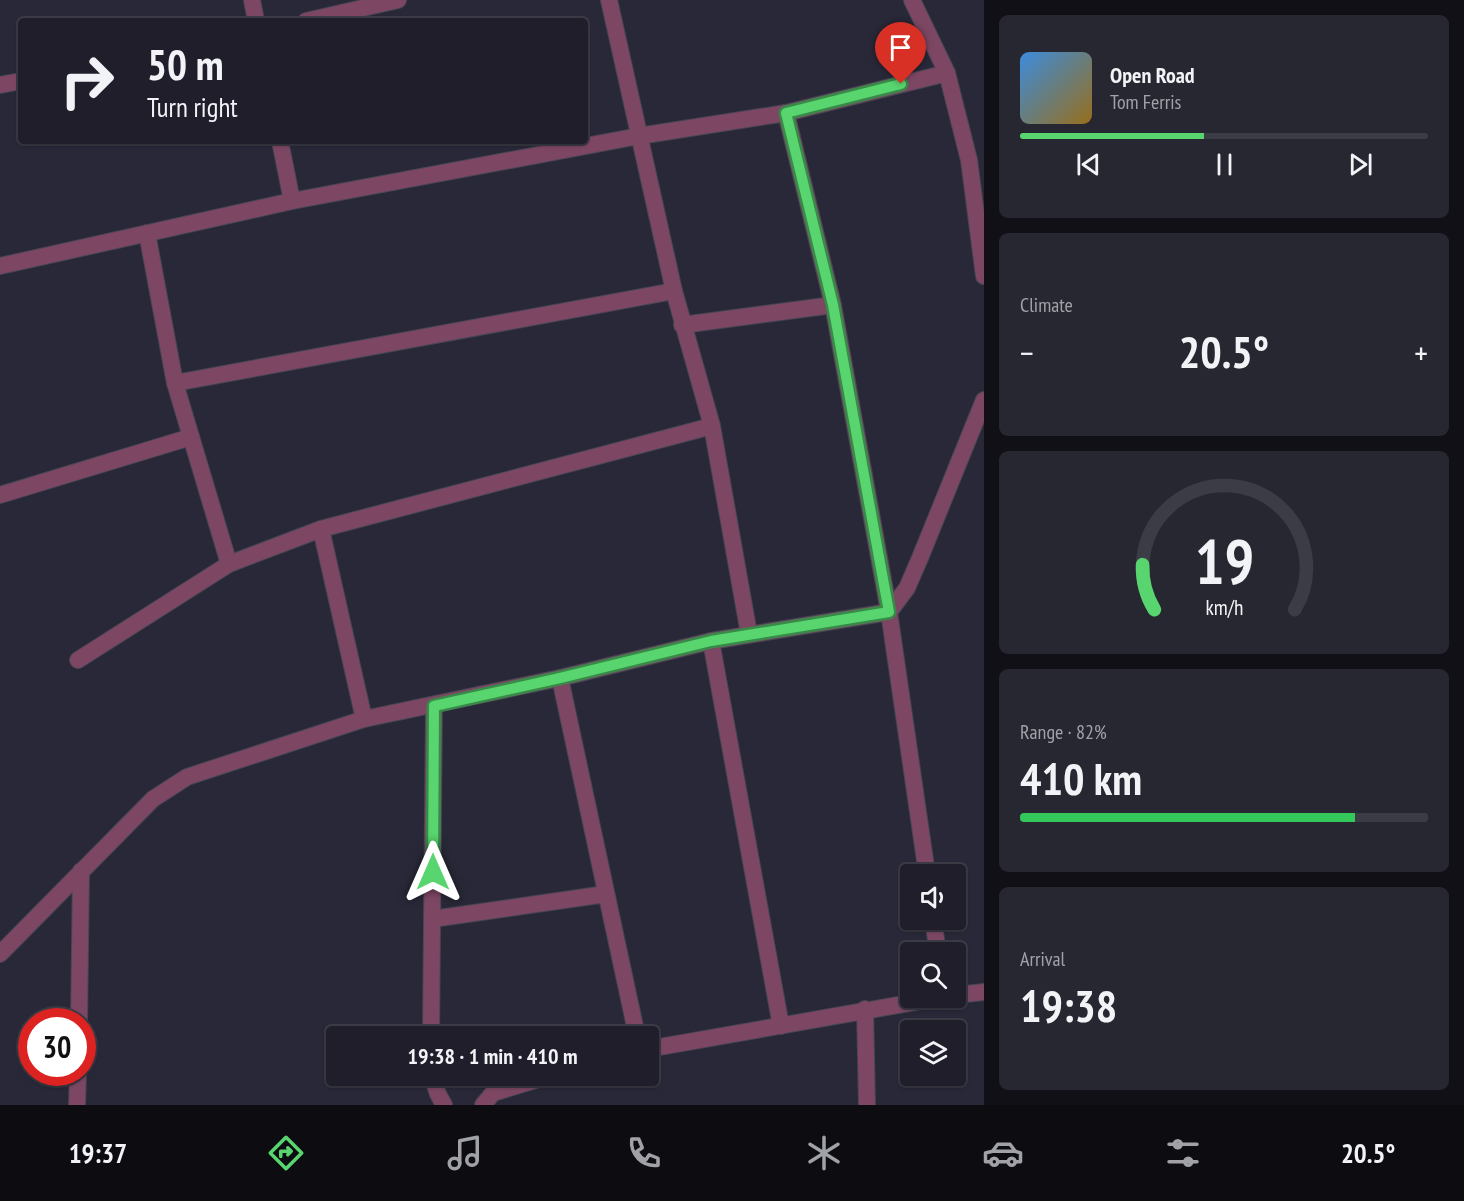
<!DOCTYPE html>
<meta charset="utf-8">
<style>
body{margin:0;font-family:"PT Sans Narrow",sans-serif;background:#272732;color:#f1f3f6;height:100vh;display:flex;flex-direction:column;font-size:22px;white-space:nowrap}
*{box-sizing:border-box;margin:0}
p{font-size:20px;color:#a1a2a8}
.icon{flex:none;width:33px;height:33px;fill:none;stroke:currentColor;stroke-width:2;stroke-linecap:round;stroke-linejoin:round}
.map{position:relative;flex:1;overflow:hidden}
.panel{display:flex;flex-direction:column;gap:15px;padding:15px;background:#111017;width:480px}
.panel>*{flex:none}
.top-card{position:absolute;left:18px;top:18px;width:570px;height:126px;border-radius:6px;box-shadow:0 2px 4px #0004,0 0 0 2px #3c3c47;background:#1f1e2a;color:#f1f3f6;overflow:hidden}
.tools{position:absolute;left:900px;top:864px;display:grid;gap:12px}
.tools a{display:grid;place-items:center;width:66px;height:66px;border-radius:6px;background:#1f1e2a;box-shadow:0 2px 4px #0004,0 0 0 2px #3c3c47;font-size:30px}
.speed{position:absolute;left:18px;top:1008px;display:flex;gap:12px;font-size:30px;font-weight:700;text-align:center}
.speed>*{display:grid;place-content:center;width:78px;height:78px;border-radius:50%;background:#1f1e2a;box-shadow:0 2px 4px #0004,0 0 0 2px #3c3c47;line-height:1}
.speed .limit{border:9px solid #d22;background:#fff;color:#111}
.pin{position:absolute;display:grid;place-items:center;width:51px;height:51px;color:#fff;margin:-62px -26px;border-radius:50% 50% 50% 0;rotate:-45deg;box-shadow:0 0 6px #0007}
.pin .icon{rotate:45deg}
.me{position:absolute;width:66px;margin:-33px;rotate:0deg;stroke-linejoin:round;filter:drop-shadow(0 0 4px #0008)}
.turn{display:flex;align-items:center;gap:21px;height:126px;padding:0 30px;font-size:27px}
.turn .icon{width:78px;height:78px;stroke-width:2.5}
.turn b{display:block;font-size:42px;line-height:51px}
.big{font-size:45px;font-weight:800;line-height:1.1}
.panel .tile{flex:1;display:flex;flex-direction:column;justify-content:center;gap:9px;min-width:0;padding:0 21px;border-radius:9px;background:#272732}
.panel .dial{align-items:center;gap:0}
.dial svg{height:156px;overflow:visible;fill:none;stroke:#3c3c47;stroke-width:7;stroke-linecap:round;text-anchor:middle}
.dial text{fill:#f1f3f6;stroke:none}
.song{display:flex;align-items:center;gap:18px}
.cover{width:72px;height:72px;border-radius:9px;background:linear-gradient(135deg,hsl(210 70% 55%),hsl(40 70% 35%))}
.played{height:6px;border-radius:3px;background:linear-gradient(90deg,#58d56f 45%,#3c3c47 45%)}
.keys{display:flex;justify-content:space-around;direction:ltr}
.heat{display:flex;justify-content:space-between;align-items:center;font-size:33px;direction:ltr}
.charge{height:9px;border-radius:4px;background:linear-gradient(90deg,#34c759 82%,#3c3c47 0)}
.trip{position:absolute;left:326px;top:1026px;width:333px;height:60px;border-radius:6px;background:#1f1e2a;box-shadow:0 2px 4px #0004,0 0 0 2px #3c3c47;font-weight:800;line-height:60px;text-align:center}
.menu{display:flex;height:96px;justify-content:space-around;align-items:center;background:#0c0c11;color:#a1a2a8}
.menu .icon{width:42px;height:42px}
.menu .active{color:#58d56f}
.menu b{font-size:27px;color:#f1f3f6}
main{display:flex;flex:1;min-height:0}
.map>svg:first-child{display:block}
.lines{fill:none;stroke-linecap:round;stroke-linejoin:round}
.minor-casing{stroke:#464554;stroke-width:18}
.minor{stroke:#7d4763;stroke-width:16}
.route-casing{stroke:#398a48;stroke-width:15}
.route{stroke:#58d56f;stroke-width:10}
</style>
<main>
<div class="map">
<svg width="984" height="1105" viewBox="0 0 984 1105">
<rect width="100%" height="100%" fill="#292838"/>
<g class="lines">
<g class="minor-casing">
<g id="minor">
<polyline points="252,0 256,21"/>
<polyline points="609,0 674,291 712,426 749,634"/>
<polyline points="912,0 947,73 969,160 984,276"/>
<polyline points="306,21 398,0"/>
<polyline points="0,85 21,81"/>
<polyline points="786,113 833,305 889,612 927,874"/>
<polyline points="280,141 292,201"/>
<polyline points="147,233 175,383 229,564"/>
<polyline points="0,266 292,201 639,136 786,113 947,73"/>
<polyline points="682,325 833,305"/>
<polyline points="175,383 674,291"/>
<polyline points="0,495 191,437"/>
<polyline points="321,529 364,719"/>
<polyline points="711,641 781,1026"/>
<polyline points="78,660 229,564 321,529 712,426"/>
<polyline points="560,678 637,1036"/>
<polyline points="432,919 606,894"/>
<polyline points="933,920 938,952"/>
<polyline points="0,954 153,799 187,777 364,719 560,678 711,641 889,612 907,588 920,558 984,400"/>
<polyline points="956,995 984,992"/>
<polyline points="865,1009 867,1105"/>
<polyline points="79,1022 81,871"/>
<polyline points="431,1036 434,706"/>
<polyline points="648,1049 938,998"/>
<polyline points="432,1076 438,1094 444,1105"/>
<polyline points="77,1105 78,1072"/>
<polyline points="483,1105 493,1093 549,1076"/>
</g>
</g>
<use href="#minor" class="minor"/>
</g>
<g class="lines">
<g class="route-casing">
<polyline id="route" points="433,872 434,706 560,678 711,641 889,612 833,305 786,113 901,84"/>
</g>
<use href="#route" class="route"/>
</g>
</svg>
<div class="tools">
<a><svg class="icon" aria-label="sound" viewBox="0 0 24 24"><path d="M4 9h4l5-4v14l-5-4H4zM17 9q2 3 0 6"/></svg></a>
<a><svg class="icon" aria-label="search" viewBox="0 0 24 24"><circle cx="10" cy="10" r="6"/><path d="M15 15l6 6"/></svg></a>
<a><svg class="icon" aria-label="layers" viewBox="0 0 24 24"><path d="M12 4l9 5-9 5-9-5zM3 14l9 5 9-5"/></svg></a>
</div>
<div class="speed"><div class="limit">30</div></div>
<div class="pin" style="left:901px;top:84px;background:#d93025"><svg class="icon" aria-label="arrive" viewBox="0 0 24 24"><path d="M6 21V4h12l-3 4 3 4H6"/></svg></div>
<svg class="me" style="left:433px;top:872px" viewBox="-20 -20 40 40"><path d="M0-17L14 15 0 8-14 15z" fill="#58d56f" stroke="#fff" stroke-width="4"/></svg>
<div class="trip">19:38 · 1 min · 410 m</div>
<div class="top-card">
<div class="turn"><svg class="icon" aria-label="right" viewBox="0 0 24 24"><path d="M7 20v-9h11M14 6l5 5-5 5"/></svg><div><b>50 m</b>Turn right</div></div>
</div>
</div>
<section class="panel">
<div class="tile">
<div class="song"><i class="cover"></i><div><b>Open Road</b><p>Tom Ferris</p></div></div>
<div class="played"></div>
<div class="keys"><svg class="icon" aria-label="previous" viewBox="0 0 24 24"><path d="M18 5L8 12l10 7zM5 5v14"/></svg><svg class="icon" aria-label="pause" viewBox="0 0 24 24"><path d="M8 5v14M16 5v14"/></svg><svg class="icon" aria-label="next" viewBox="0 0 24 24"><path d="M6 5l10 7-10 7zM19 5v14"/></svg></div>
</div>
<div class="tile"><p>Climate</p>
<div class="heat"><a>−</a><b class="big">20.5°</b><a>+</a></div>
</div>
<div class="tile dial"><svg viewBox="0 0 100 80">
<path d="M14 69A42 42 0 1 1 86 69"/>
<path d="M14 69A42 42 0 0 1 8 46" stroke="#58d56f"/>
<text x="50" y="56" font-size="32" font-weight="700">19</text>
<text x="50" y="72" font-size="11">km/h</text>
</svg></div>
<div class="tile"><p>Range · 82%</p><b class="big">410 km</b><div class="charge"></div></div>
<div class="tile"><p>Arrival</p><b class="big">19:38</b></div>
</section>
</main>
<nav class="menu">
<b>19:37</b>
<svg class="icon active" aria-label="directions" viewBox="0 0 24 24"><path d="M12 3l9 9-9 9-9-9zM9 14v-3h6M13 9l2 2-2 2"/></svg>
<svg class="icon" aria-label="music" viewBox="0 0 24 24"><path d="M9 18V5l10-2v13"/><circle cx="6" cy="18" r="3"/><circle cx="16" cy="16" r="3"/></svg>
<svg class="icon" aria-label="phone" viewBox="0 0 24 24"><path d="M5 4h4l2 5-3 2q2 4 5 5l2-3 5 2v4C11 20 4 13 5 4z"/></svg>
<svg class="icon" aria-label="climate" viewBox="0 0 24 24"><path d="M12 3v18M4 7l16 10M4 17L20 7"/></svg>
<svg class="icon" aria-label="car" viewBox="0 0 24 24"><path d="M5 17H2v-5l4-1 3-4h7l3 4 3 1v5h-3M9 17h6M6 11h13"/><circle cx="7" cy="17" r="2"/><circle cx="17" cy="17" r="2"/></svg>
<svg class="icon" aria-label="filters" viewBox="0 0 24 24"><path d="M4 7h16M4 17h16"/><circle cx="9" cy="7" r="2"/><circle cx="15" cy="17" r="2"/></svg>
<b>20.5°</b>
</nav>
